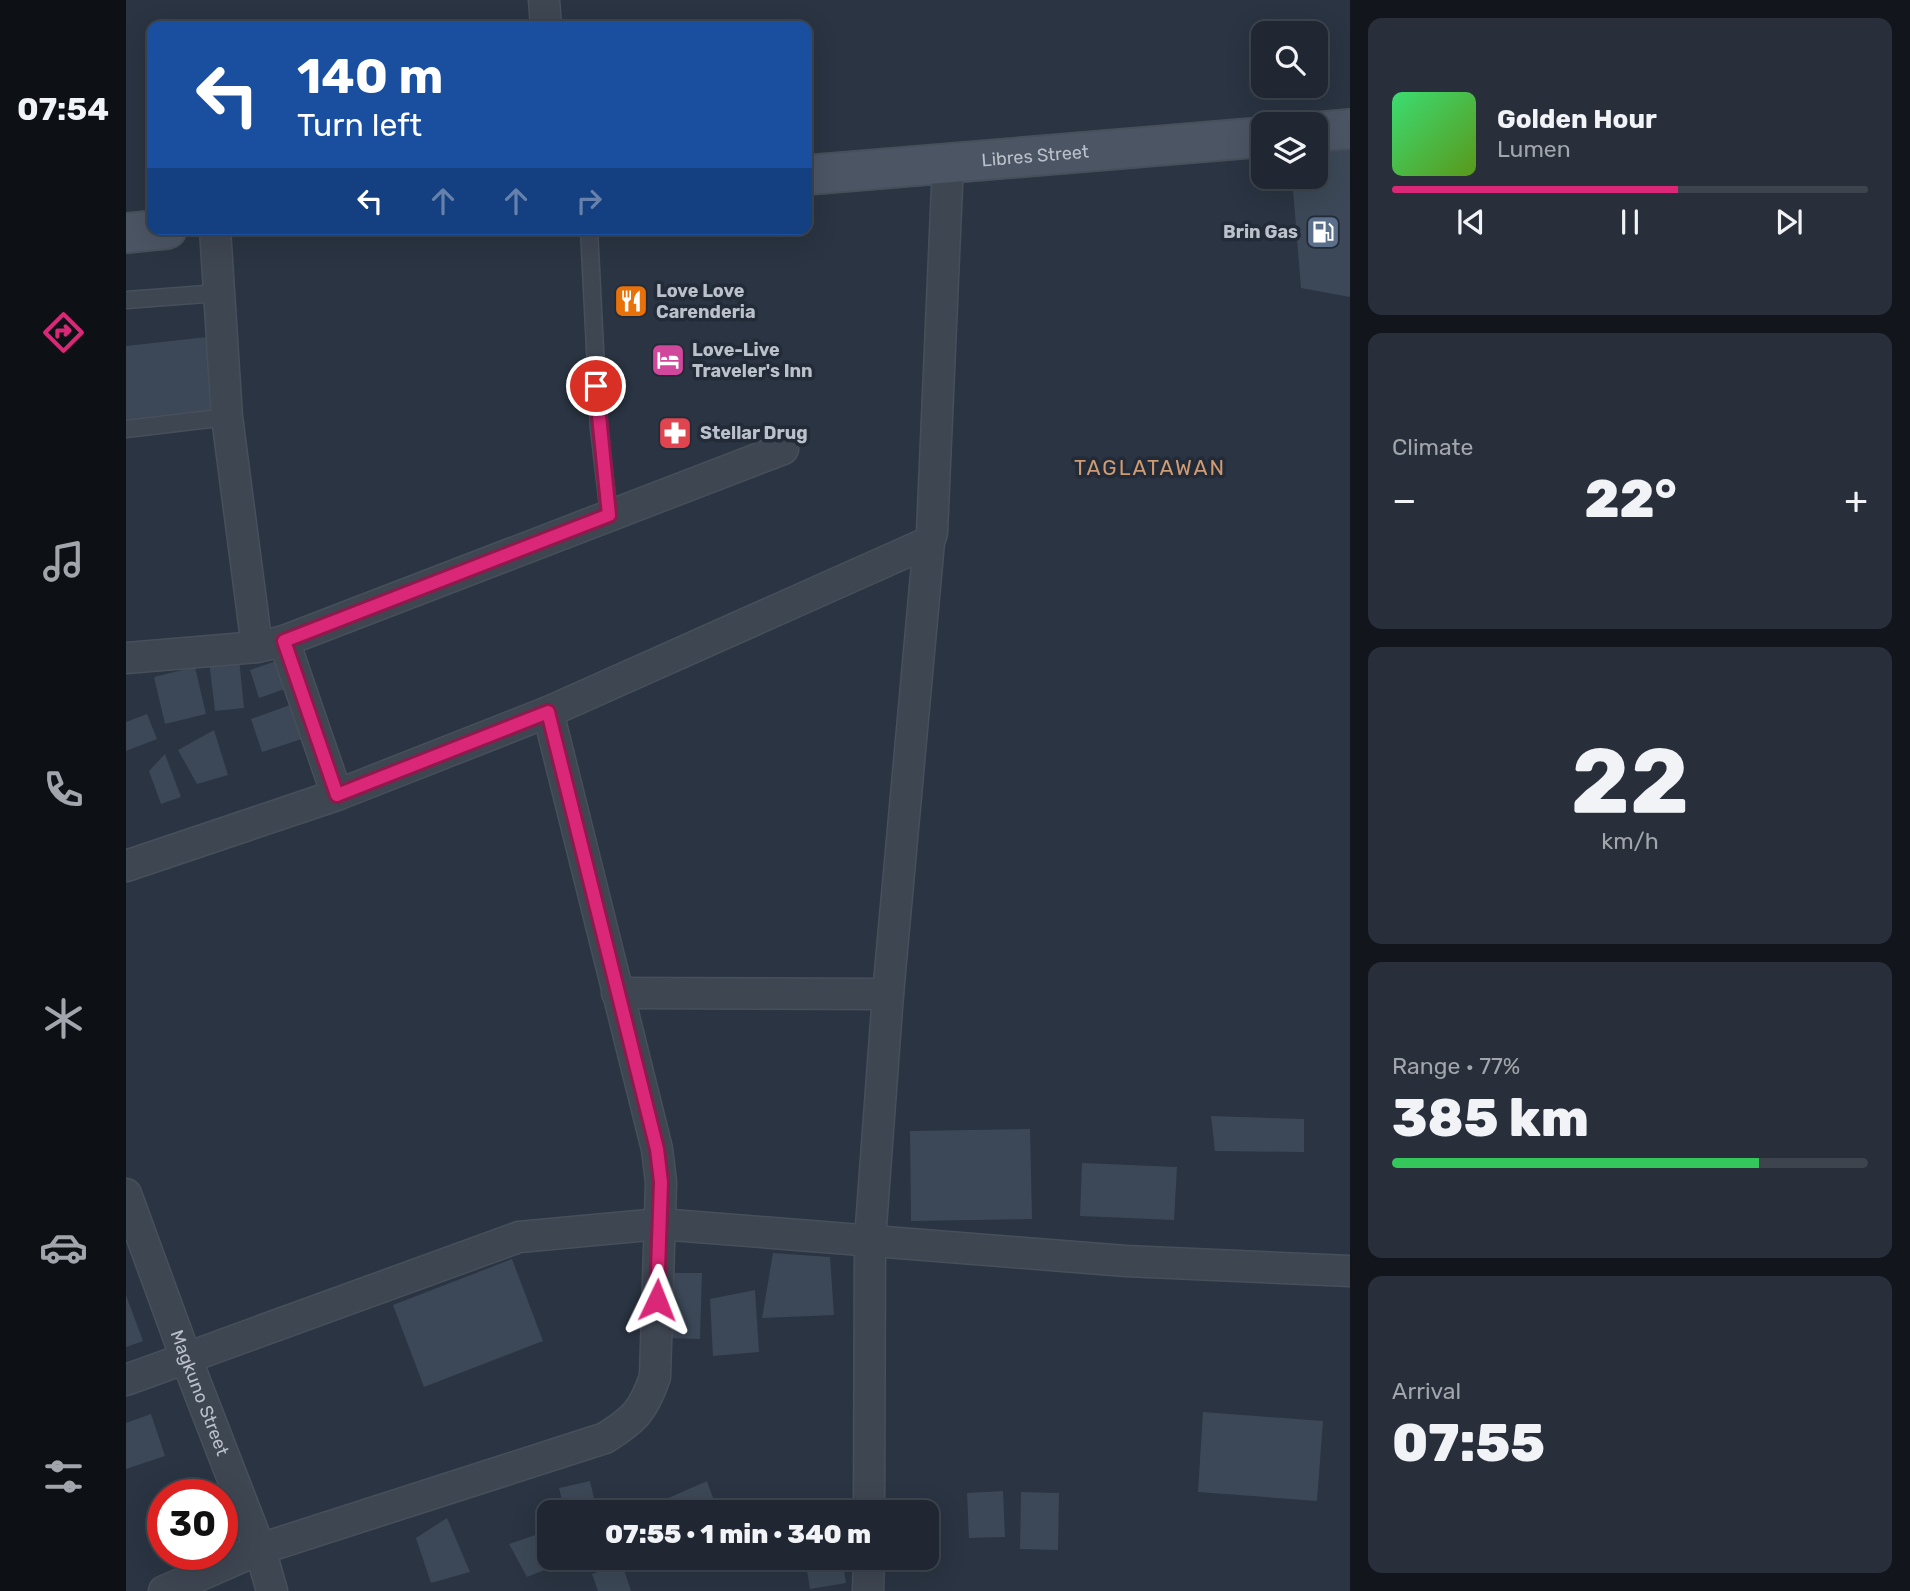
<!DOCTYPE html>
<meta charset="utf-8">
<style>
body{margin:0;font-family:Rubik,sans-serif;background:#282f3a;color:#f1f3f6;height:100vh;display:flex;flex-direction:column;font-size:26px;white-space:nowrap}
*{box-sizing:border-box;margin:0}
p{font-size:23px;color:#a2a5ac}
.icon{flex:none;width:38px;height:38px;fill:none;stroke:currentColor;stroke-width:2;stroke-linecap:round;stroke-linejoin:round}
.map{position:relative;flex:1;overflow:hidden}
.side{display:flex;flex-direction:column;gap:18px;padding:18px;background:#12151c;width:560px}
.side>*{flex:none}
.hud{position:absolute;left:21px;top:21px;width:665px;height:214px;border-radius:14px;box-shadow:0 7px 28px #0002,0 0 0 2px #3d444d;background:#1a4fa0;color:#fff;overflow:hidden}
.controls{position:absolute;left:1125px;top:21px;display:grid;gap:14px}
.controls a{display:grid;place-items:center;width:77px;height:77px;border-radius:14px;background:#202732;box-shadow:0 7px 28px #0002,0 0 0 2px #3d444d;font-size:35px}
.speed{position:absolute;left:21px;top:1479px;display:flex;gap:14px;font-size:35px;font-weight:700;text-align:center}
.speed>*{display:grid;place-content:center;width:91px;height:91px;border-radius:50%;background:#202732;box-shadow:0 7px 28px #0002,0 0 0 2px #3d444d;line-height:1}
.speed .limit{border:10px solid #d22;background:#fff;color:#111}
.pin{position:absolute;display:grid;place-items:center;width:60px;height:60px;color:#fff;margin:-30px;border:4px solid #fff;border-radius:50%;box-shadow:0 2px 7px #0007}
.me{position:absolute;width:77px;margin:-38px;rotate:2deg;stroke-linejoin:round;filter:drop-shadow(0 0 5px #0008)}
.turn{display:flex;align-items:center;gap:24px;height:147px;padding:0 35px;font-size:32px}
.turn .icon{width:91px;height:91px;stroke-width:2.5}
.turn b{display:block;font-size:49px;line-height:60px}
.lanes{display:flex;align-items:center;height:66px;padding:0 35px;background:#0003;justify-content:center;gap:35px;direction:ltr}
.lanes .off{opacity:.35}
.big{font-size:52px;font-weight:800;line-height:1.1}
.side .card{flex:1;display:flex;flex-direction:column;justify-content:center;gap:10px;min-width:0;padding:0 24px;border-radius:14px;background:#282f3a}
.side .dial{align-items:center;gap:0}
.dial b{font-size:91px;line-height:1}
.song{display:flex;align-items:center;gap:21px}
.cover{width:84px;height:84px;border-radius:10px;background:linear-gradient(135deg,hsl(140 70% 55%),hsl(90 70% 35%))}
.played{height:7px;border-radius:4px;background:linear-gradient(90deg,#db2777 60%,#3d444d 60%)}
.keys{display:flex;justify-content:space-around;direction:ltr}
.heat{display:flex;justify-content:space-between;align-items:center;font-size:38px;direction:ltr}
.charge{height:10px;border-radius:5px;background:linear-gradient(90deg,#34c759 77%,#3d444d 0)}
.trip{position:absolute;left:411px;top:1500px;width:402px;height:70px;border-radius:14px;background:#202732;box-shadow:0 7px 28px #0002,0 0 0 2px #3d444d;font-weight:800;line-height:70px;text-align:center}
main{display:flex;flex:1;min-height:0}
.tab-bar{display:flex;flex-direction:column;width:126px;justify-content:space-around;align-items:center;background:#0d1014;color:#a2a5ac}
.tab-bar .icon{width:49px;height:49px}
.tab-bar .on{color:#db2777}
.tab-bar b{font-size:32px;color:#f1f3f6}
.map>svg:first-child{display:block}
.building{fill:#3c4857}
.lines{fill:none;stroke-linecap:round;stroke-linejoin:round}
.lane-casing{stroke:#474f5b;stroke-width:19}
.street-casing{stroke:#474f5b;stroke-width:33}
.secondary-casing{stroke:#474f5b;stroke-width:42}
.lane{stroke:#3e4652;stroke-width:16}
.street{stroke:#3e4652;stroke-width:30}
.secondary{stroke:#4c5564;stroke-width:38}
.route-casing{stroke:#8e194d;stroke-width:18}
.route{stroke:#db2777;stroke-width:12}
.labels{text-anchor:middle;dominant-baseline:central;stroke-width:7;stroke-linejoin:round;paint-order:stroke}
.street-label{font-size:18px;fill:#bbc1cb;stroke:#222b37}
.poi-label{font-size:18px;font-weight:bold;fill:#bbc1cb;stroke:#222b37;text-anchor:start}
.quarter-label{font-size:21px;letter-spacing:2px;fill:#cf9b73;stroke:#222b37}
</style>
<main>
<nav class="tab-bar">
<b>07:54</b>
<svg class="icon on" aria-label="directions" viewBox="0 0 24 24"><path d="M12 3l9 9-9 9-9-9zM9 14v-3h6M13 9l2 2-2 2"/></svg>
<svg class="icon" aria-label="music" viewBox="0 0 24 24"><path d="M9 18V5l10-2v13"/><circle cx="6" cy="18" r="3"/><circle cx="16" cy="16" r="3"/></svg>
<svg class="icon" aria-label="phone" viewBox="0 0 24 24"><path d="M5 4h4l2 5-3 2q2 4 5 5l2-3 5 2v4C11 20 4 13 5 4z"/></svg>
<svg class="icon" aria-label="climate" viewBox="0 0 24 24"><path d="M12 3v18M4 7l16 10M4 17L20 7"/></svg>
<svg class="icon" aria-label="car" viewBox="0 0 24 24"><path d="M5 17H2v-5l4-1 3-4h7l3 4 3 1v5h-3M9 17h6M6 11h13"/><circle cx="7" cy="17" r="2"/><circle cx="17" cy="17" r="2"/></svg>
<svg class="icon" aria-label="filters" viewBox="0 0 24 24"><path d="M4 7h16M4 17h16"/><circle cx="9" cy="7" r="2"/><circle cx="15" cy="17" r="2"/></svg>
</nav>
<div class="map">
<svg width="1224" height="1591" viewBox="0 0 1224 1591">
<rect width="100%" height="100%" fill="#2a3442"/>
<g class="building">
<polygon points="1224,149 1224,297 1175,288 1166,177 1190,177 1190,152"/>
<polygon points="81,337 90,410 0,421 0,346"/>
<polygon points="113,658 118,708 89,711 83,661"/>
<polygon points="153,660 162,688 133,698 124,670"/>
<polygon points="69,667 80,714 39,724 28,677"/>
<polygon points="164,705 176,739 136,752 125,719"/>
<polygon points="21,714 31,739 0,751 0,722"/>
<polygon points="88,730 102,775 71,784 52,750"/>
<polygon points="39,754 55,797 35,804 23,771"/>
<polygon points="1085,1116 1178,1119 1178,1152 1089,1151"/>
<polygon points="904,1129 906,1219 785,1221 784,1131"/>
<polygon points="956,1163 1051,1167 1048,1220 954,1216"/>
<polygon points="647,1253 704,1257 708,1315 636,1318"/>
<polygon points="386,1259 417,1341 298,1387 267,1305"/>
<polygon points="543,1273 576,1273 574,1339 542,1338"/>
<polygon points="629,1290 633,1352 587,1356 584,1299"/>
<polygon points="0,1295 17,1341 0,1347"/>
<polygon points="1077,1412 1197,1421 1191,1501 1072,1492"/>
<polygon points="25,1414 39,1456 0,1469 0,1423"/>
<polygon points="464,1481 470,1507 439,1512 433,1488"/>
<polygon points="581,1481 592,1512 523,1512 522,1507"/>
<polygon points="877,1491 879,1537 843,1538 841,1493"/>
<polygon points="895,1492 933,1493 932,1550 894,1549"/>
<polygon points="321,1518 344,1572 305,1583 290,1538"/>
<polygon points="424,1530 424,1558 440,1558 441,1561 401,1577 383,1544"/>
<polygon points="679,1558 716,1558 720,1583 684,1589"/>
<polygon points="496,1564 505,1591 472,1591 466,1574"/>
</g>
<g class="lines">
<g class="lane-casing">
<g id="lane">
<polyline points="463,229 473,429 483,515"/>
<polyline points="0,300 93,293"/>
<polyline points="0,429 101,417"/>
</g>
</g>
<g class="street-casing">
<g id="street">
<polyline points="418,0 420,26"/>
<polyline points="89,229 101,417 131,647 158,641 211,795"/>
<polyline points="158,641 657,449"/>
<polyline points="0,658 131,647"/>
<polyline points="0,866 211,795 422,712 803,542"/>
<polyline points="491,993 762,994"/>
<path id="s1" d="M 0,1194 L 60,1358 L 134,1549 L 146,1591"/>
<polyline points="0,1380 393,1237 533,1224 1000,1261 1224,1271"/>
<polyline points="743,1512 744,1240 762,994 803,542 806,533 822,163"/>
<path d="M 38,1591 L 134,1549 L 479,1438 C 509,1419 517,1411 529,1377 L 535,1182 L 531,1149 L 422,712"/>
<polyline points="742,1591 743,1558"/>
</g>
</g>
<g class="secondary-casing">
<g id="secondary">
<polyline points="1190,132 1224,129"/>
<path id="s2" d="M 681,175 L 1138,137"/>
<polyline points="0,233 41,229"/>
</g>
</g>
<use href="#lane" class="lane"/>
<use href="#street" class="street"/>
<use href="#secondary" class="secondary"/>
</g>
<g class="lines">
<g class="route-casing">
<polyline id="route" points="470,386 483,515 158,641 211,795 422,712 531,1149 535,1182 531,1300"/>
</g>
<use href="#route" class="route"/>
</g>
<defs>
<g id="fuel-square" transform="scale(1.75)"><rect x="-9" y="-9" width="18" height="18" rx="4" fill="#5c6f8a" stroke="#222b37"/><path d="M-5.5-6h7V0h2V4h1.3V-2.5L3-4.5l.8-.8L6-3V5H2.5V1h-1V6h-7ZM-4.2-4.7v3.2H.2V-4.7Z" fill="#fff"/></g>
<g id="restaurant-square" transform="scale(1.75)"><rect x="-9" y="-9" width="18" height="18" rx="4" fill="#e8710a" stroke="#222b37"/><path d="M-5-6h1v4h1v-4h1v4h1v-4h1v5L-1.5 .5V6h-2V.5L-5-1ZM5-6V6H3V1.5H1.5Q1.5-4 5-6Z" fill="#fff"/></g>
<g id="hotel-square" transform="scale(1.75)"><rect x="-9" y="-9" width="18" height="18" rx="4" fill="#d1479c" stroke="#222b37"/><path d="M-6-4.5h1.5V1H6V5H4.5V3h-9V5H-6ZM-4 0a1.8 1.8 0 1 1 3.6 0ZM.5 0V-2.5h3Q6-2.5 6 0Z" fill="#fff"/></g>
<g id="pharmacy-square" transform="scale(1.75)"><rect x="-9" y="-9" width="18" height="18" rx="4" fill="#e0444e" stroke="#222b37"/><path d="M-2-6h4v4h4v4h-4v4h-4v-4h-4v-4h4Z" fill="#fff"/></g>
</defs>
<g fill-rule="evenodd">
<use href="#fuel-square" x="1197" y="232"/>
<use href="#restaurant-square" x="505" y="301"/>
<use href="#hotel-square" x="542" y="360"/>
<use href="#pharmacy-square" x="549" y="433"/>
</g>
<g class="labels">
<g class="street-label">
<text stroke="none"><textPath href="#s2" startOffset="229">Libres Street</textPath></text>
<text stroke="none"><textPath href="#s1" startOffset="212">Magkuno Street</textPath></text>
</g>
<g class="poi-label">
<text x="1172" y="232" text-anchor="end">Brin Gas</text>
<text x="530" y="291">Love Love<tspan x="530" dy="21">Carenderia</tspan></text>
<text x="566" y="350">Love-Live<tspan x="566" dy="21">Traveler's Inn</tspan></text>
<text x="574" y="433">Stellar Drug</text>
</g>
<g class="quarter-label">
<text x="1024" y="467">TAGLATAWAN</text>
</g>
</g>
</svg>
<div class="controls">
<a><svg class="icon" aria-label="search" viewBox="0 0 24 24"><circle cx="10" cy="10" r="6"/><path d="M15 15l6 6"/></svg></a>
<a><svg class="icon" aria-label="layers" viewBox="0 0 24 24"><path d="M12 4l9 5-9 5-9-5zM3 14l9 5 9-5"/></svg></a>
</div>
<div class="speed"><div class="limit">30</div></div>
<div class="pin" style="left:470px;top:386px;background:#d93025"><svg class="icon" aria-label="arrive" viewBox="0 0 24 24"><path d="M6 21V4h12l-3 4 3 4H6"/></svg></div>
<svg class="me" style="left:531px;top:1300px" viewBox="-20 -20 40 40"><path d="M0-17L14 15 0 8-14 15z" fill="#db2777" stroke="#fff" stroke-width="4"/></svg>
<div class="trip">07:55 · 1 min · 340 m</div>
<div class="hud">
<div class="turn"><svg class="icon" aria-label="left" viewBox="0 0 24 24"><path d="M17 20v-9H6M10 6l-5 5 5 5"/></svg><div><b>140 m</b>Turn left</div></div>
<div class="lanes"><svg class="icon" aria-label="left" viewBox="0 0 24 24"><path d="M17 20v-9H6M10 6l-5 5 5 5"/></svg><svg class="icon off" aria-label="ahead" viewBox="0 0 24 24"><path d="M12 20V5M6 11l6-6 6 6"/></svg><svg class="icon off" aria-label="ahead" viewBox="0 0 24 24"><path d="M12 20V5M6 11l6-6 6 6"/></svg><svg class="icon off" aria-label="right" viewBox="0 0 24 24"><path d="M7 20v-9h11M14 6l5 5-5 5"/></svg></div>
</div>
</div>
<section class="side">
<div class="card">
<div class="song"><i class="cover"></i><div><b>Golden Hour</b><p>Lumen</p></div></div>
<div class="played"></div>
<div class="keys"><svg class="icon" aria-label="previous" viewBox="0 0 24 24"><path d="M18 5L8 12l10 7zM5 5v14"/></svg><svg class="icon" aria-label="pause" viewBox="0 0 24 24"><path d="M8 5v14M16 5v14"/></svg><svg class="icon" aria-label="next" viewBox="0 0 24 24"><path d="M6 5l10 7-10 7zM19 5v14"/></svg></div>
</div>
<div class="card"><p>Climate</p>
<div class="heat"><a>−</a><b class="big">22°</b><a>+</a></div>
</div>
<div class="card dial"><b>22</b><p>km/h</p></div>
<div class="card"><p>Range · 77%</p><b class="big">385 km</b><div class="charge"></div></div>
<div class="card"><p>Arrival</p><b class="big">07:55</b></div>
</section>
</main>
